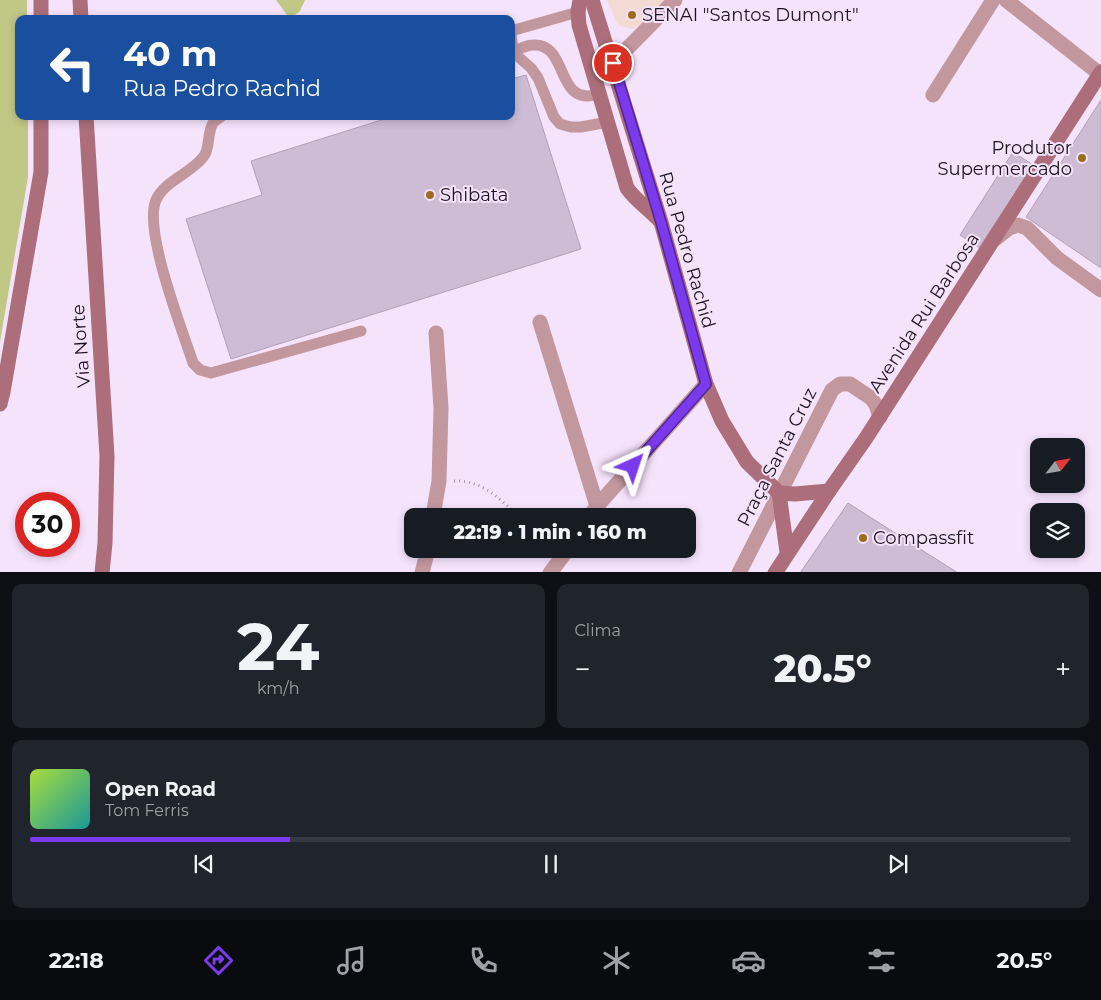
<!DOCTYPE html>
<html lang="pt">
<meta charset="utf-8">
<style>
body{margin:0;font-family:Montserrat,sans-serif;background:#20242c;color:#f1f3f6;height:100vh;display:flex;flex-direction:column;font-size:19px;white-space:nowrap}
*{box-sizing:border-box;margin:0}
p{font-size:16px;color:#9ea1a6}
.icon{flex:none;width:28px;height:28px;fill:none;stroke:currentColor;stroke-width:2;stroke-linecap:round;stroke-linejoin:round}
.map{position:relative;height:572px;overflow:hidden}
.details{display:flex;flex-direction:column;gap:12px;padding:12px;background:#0d0f14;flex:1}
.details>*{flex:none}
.guide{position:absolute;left:15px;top:15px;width:500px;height:105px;border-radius:10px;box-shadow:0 2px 8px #0003;background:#1a4fa0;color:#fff;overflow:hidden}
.needle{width:32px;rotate:59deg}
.tools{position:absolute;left:1030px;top:438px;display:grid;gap:10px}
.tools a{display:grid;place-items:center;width:55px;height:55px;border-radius:10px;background:#171b24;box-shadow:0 2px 8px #0003;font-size:25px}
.speed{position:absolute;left:15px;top:492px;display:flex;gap:10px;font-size:25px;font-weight:700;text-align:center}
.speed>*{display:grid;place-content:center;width:65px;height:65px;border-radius:50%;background:#171b24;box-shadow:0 2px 8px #0003;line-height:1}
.speed .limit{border:8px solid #d22;background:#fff;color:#111}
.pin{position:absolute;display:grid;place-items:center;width:42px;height:42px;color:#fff;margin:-21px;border:2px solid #fff;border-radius:50%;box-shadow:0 1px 5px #0007}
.me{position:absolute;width:55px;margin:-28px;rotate:42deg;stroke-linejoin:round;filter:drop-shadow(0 0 4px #0008)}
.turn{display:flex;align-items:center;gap:18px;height:105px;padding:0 25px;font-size:22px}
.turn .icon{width:65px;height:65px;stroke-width:2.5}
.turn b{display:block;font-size:35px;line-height:42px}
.big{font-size:38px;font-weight:800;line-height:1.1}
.details .card{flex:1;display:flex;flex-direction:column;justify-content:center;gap:8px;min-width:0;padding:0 18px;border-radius:10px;background:#20242c}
.details .dial{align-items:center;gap:0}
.dial b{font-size:65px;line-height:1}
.song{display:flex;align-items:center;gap:15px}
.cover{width:60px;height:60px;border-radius:8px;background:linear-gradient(135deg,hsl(80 70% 55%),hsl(180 70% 35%))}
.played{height:5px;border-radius:2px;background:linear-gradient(90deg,#7c3aed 25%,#363941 25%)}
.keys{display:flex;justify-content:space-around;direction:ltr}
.heat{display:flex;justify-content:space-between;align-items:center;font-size:28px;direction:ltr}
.details .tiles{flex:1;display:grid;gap:12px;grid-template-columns:1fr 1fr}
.card:last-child{grid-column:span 2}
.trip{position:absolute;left:404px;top:508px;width:292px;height:50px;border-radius:10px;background:#171b24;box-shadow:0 2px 8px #0003;font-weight:800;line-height:50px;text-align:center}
.menu{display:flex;height:80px;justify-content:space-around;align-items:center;background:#090b0e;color:#9ea1a6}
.menu .icon{width:35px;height:35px}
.menu .active{color:#7c3aed}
.menu b{font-size:22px;color:#f1f3f6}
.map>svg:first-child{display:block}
.education{fill:#f3dad2}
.green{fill:#c1c785}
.building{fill:#cdbcd4;stroke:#b1a0b8}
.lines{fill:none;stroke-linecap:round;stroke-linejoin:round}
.path{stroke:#a295a7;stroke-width:3;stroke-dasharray:1 4;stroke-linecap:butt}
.lane{stroke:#c2979e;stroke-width:11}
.street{stroke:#c2979e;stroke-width:15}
.secondary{stroke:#ab6e7a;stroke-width:15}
.route-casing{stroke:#51269a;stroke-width:12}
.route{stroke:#7c3aed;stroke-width:9}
.poi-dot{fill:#9c6d1f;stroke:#f5e3fc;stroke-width:2}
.labels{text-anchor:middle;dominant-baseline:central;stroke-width:4;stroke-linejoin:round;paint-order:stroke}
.poi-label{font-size:18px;fill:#1b151d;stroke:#f5e3fc;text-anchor:start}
.street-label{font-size:18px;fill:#1b151d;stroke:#f5e3fc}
</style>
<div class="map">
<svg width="1101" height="573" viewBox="0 0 1101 573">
<rect width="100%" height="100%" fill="#f5e3fc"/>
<polygon class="education" points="607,0 666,0 647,20 632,29 618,25"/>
<g class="green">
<polygon points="0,0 27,0 27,19 19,19 19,116 28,116 28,177 0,342"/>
<polygon points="276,0 305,0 300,11 290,19"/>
</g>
<g class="building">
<polygon points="526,75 581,249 231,359 186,219 262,195 251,161 394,116 511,116 511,79"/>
<polygon points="1101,100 1101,268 1026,217"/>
<polygon points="1013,152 1033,165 980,248 960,235"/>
<polygon points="848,503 958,573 800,573"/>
</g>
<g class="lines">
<path class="path" d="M 454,481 C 483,480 499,499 519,516"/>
<g class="lane">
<polyline points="511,31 578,12"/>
<polyline points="511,34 513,52 531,68 538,78 554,117 560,124 571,127 581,127 608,122"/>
<path d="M 511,52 C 518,50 526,45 533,45 C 570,43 554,108 599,94"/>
<path d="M 222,116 C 219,118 214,121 213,123 C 207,133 210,148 204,156 C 191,174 165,180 156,200 C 143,230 182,329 193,363 L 200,370 L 211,373 L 361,331"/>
</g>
<g class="street">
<polyline points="1006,0 1100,74"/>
<polyline points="613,63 675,0"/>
<polyline points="933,95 993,0"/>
<polyline points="995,239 1009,228 1018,225 1027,228 1057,258 1101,290"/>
<polyline points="540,322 597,506"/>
<polyline points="433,516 439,481 441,408 436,333"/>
<polyline points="590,516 597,506 706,384"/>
<polyline points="422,573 428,549"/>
<polyline points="550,573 568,549"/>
<polyline points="739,573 832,390 840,384 850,384 871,398 876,405 880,417"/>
</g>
<g class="secondary">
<polyline points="41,0 41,19"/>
<polyline points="80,0 81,19"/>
<path d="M 580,0 L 578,12 L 579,25 L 627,188 C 636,201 648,208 659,220"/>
<polyline points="592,0 661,222 706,384 722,421 747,462 779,493 787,552"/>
<polyline points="86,116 107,456 105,543 102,573"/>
<polyline points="0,404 3,392 41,172 41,116"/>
<polyline points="779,493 795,494 829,491"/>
<polyline points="775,573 829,491 866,438 1101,72"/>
</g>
</g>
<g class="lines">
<g class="route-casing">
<polyline id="route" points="613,63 661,222 706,384 633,466"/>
</g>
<use href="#route" class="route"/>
</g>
<g class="poi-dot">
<circle cx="632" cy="15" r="5"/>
<circle cx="1082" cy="158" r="5"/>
<circle cx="430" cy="195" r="5"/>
<circle cx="863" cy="538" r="5"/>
</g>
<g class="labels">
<g class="poi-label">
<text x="642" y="15">SENAI "Santos Dumont"</text>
<text x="1072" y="148" text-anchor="end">Produtor<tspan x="1072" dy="21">Supermercado</tspan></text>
<text x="440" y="195">Shibata</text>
<text x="873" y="538">Compassfit</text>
</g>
<g class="street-label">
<text transform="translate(687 250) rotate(74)">Rua Pedro Rachid</text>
<text transform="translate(924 313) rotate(-57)">Avenida Rui Barbosa</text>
<text transform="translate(81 346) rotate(-94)">Via Norte</text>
<text transform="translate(777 457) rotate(-63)">Praça Santa Cruz</text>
</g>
</g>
</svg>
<div class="tools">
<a><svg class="needle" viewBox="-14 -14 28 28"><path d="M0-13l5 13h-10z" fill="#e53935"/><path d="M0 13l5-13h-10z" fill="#9ea1a6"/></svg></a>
<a><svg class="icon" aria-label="layers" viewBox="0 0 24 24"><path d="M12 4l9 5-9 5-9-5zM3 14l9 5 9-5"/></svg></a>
</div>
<div class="speed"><div class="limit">30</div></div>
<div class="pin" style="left:613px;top:63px;background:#d93025"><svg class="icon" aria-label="arrive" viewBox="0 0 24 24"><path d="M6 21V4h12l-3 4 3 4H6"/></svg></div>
<svg class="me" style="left:633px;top:466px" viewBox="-20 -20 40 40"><path d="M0-17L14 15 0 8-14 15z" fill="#7c3aed" stroke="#fff" stroke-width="4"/></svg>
<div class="trip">22:19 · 1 min · 160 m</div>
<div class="guide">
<div class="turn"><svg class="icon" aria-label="left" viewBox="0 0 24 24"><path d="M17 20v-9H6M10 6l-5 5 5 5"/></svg><div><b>40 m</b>Rua Pedro Rachid</div></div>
</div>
</div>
<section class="details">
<div class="tiles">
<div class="card dial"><b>24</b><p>km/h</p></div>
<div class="card"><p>Clima</p>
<div class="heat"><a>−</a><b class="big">20.5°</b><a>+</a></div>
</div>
<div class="card">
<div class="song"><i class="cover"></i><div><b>Open Road</b><p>Tom Ferris</p></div></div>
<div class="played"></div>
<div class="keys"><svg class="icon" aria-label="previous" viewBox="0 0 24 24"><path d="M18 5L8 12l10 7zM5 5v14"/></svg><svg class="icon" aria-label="pause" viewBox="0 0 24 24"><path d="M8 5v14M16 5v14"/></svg><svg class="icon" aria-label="next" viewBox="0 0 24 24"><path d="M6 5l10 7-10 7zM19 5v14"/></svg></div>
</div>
</div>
</section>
<nav class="menu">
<b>22:18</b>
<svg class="icon active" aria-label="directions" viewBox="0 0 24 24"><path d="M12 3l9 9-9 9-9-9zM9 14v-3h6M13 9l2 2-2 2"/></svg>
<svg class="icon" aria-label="music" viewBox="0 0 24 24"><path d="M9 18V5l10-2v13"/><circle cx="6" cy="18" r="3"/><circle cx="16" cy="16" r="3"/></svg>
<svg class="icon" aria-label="phone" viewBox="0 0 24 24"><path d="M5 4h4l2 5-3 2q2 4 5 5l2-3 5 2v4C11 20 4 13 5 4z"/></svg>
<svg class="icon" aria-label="climate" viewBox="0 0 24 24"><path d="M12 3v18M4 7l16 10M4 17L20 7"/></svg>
<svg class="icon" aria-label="car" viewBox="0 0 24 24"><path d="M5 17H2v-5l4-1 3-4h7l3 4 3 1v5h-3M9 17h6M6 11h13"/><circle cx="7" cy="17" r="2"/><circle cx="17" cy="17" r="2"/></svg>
<svg class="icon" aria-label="filters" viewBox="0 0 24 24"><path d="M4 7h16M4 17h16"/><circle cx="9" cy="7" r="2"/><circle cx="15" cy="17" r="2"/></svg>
<b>20.5°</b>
</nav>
